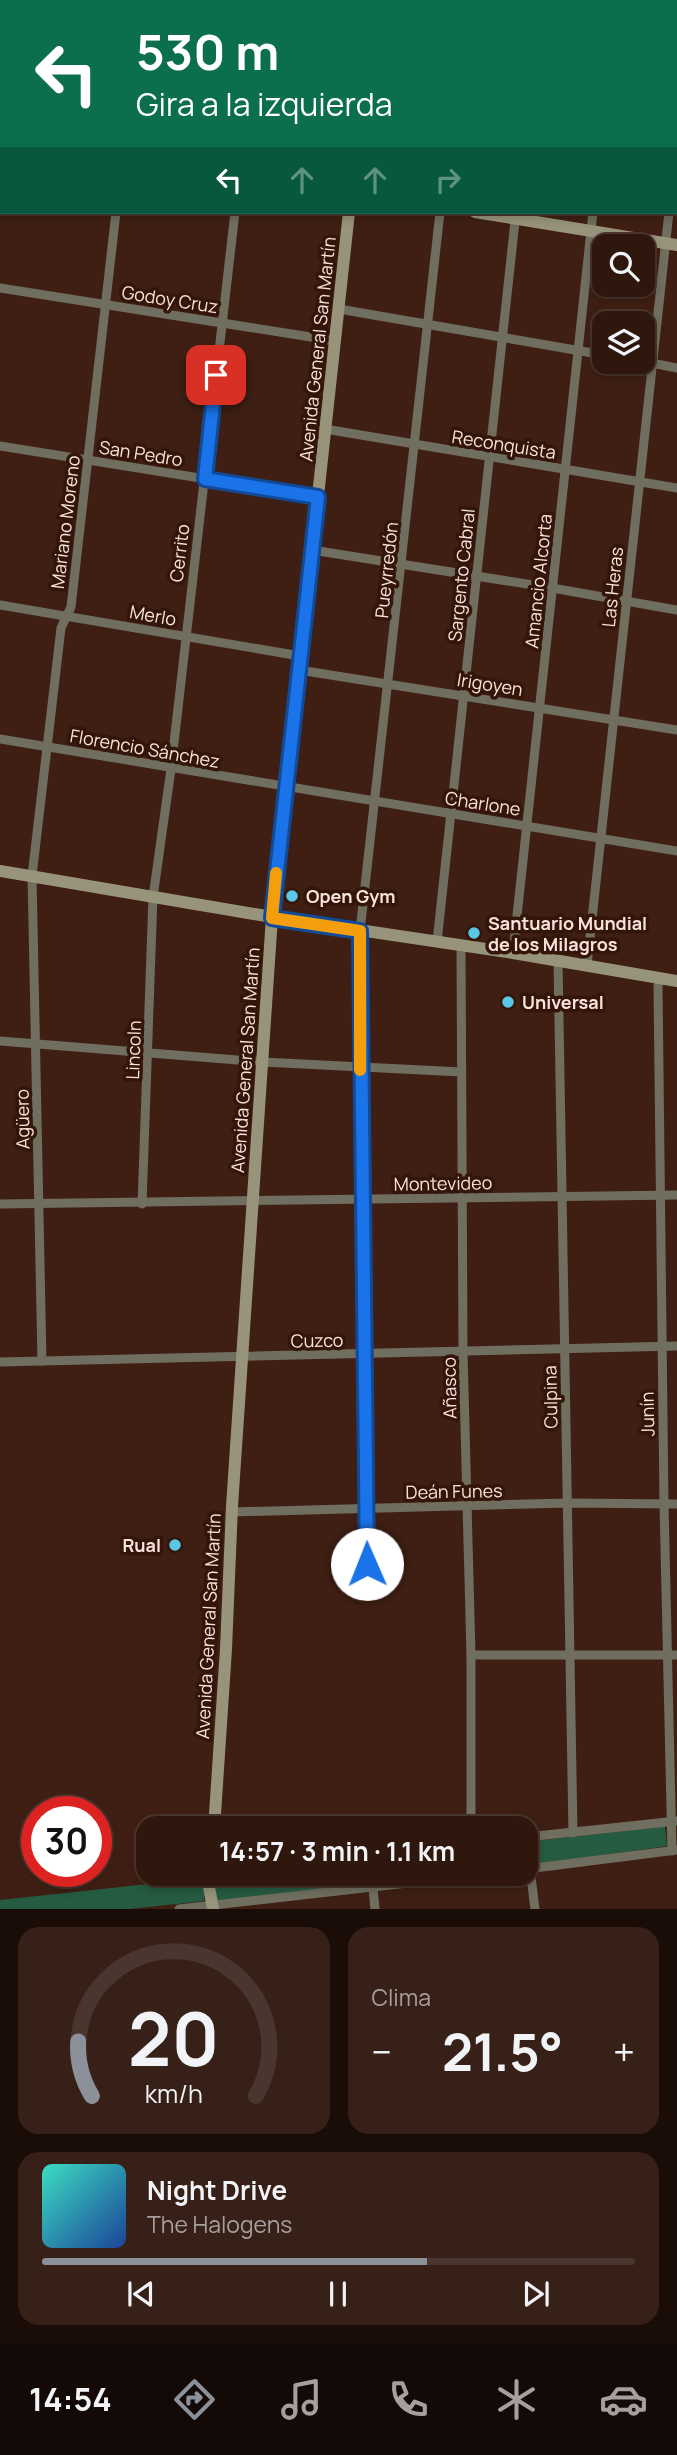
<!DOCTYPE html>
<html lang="es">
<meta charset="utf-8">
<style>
body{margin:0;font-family:Manrope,sans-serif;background:#372017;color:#f1f3f6;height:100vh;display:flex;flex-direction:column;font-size:26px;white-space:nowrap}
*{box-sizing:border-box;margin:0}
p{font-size:23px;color:#a79f9e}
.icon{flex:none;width:38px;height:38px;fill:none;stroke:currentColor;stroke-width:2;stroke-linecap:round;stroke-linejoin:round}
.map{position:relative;height:1909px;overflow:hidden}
.drawer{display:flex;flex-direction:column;gap:18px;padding:18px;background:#1a0d08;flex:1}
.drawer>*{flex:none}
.guide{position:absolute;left:0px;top:0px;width:677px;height:214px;box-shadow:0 4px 10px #0003,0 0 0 2px #4a362e;background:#0b6e4f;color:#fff;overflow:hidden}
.fabs{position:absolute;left:592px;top:234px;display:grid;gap:14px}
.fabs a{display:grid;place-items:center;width:63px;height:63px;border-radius:14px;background:#2f170e;box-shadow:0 4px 10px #0003,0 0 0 2px #4a362e;font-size:35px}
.speed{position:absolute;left:21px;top:1796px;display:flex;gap:14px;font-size:35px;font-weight:700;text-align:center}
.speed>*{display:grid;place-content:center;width:91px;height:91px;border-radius:50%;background:#2f170e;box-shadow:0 4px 10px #0003,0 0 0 2px #4a362e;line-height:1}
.speed .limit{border:10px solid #d22;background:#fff;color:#111}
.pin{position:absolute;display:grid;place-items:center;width:60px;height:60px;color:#fff;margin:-30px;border-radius:14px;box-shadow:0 4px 10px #0006}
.me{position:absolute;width:77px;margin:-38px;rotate:359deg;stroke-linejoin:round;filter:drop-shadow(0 0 5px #0008)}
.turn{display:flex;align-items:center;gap:24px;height:147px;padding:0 21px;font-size:32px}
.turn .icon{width:91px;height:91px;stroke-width:2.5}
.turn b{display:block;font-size:49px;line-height:60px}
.lanes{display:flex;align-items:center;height:66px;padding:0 21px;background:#0003;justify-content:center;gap:35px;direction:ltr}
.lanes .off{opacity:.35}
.big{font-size:52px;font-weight:700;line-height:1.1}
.drawer .tile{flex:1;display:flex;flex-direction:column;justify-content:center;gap:10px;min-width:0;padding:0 24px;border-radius:21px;background:#372017}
.drawer .dial{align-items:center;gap:0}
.dial svg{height:182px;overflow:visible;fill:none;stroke:#4a362e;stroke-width:7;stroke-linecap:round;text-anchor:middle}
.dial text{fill:#f1f3f6;stroke:none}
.song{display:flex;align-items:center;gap:21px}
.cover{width:84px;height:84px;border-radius:10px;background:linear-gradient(135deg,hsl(170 70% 55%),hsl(220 70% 35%))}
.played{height:7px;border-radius:4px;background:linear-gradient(90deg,#8c9099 65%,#4a362e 65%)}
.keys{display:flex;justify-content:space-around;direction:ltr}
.heat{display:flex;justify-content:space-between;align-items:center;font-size:38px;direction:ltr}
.drawer .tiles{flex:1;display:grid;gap:18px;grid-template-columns:1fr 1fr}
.tile:last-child{grid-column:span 2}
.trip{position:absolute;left:136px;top:1816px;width:402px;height:70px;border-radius:21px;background:#2f170e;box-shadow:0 4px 10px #0003,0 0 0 2px #4a362e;font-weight:700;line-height:70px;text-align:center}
.menu{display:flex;height:112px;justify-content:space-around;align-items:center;background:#130906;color:#a79f9e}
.menu .icon{width:49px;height:49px}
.menu .on{color:#8c9099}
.menu b{font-size:32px;color:#f1f3f6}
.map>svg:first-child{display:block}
.green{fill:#255b41}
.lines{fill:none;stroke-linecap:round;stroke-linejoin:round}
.street{stroke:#706e5e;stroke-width:9}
.secondary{stroke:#98947b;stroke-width:12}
.route-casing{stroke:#114b97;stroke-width:18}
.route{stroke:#1a73e8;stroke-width:12}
.slow{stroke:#f59e0b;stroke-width:12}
.poi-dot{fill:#5bc7e7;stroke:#34150a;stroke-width:2.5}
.labels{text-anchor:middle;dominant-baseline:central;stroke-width:7;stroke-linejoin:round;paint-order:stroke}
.street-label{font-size:18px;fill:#f9e3db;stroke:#34150a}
.poi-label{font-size:18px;font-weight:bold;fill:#f9e3db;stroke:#34150a;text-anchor:start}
</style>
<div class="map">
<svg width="677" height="1909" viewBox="0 0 677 1909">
<rect width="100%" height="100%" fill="#3f1f13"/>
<g class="green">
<polygon points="581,0 677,0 676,105 676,2"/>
<polygon points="665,1826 667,1846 527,1866 527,1842"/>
<polygon points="223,1874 464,1874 217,1902 213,1885"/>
<polygon points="204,1878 204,1901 130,1909 0,1909 0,1900"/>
</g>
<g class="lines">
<g class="street">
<polyline points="283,0 294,2"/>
<polyline points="24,2 24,0"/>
<polyline points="141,2 141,0"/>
<polyline points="255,2 255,0"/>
<polyline points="676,152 677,138"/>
<polyline points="0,200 2,188"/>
<polyline points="0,288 336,341"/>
<polyline points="339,309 604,355"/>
<polyline points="642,361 677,368"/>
<polyline points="325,429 677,488"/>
<polyline points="0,446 318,497"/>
<polyline points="312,550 552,588 677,610"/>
<polyline points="0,605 300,656"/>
<polyline points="299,670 677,730"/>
<polyline points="0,739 677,851"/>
<polyline points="437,942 516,212"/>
<polyline points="461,946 463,1351 471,1655 471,1829"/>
<polyline points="513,953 593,212"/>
<polyline points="558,961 573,1833"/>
<polyline points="587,965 669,212"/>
<polyline points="660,978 658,986 664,1504 672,1851"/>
<polyline points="0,1041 263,1062 461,1072"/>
<polyline points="0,1204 677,1195"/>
<polyline points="142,1204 153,897 171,769 235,212"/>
<polyline points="42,1361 32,876 61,628 71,607 116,212"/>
<polyline points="0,1362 677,1346"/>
<polyline points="232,1512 567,1503 677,1504"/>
<polyline points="368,1591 360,931 440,212"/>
<polyline points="471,1655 677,1655"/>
<polyline points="527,1837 677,1821"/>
<polyline points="527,1869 677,1850"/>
<polyline points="530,1869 535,1909"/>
<polyline points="373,1888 375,1909"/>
<polyline points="179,1909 487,1874"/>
</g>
<g class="secondary">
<polyline points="372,2 372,0"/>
<polyline points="676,122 677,122"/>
<polyline points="0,124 2,124"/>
<polyline points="475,212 677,245"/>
<polyline points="0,871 272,917 513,953 677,981"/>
<polyline points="214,1829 226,1649 232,1506 272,917 349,212"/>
<polyline points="210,1874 209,1887 213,1909"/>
</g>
</g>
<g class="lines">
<g class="route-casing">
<polyline id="route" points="216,375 205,479 318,497 272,918 360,931 367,1564"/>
</g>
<use href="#route" class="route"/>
<polyline class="slow" points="276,873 272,918 360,931 360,1070"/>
</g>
<g class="poi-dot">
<circle cx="292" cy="896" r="7"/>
<circle cx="474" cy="933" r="7"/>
<circle cx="508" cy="1002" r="7"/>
<circle cx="175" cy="1545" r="7"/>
</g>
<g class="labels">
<g class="street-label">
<text transform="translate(170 299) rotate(9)">Godoy Cruz</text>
<text transform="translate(317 349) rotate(-84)">Avenida General San Martín</text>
<text transform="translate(504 444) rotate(9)">Reconquista</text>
<text transform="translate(141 453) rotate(9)">San Pedro</text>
<text transform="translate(65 522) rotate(-83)">Mariano Moreno</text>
<text transform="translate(179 553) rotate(-83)">Cerrito</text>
<text transform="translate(386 570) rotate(-84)">Pueyrredón</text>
<text transform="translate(461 575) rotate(-84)">Sargento Cabral</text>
<text transform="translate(538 581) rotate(-84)">Amancio Alcorta</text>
<text transform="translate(612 587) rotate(-84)">Las Heras</text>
<text transform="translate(153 615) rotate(10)">Merlo</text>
<text transform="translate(490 684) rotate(9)">Irigoyen</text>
<text transform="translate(145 748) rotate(10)">Florencio Sánchez</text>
<text transform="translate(483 803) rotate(9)">Charlone</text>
<text transform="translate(133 1050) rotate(-88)">Lincoln</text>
<text transform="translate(245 1060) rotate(-86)">Avenida General San Martín</text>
<text transform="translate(22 1119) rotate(-91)">Agüero</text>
<text transform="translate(443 1183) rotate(-1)">Montevideo</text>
<text transform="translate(317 1340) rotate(-1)">Cuzco</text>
<text transform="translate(449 1388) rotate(-91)">Añasco</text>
<text transform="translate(550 1397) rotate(-91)">Culpina</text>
<text transform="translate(647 1414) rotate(-91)">Junín</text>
<text transform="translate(454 1491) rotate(-1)">Deán Funes</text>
<text transform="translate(208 1626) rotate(-87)">Avenida General San Martín</text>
</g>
<g class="poi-label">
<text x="306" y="896">Open Gym</text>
<text x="488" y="923">Santuario Mundial<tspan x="488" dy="21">de los Milagros</tspan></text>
<text x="522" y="1002">Universal</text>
<text x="161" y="1545" text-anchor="end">Rual</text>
</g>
</g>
</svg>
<div class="fabs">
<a><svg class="icon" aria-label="search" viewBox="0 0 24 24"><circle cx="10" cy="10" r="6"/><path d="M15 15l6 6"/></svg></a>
<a><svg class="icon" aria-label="layers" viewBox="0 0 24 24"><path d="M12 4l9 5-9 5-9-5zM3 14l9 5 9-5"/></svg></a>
</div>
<div class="speed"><div class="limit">30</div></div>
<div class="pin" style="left:216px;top:375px;background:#d93025"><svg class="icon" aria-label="arrive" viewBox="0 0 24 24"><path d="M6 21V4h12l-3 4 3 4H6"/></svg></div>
<svg class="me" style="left:367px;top:1564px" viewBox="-20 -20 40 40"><circle r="19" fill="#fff"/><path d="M0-13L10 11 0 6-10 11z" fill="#1a73e8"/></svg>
<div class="trip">14:57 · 3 min · 1.1 km</div>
<div class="guide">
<div class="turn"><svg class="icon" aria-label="left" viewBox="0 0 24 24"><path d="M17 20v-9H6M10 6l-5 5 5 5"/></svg><div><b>530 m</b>Gira a la izquierda</div></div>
<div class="lanes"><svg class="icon" aria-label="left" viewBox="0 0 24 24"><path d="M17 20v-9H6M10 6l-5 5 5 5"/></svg><svg class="icon off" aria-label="ahead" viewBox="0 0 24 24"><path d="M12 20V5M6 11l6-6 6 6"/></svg><svg class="icon off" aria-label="ahead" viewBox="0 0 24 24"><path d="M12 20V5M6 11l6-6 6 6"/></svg><svg class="icon off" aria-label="right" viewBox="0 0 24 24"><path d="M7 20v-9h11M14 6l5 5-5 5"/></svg></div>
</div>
</div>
<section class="drawer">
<div class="tiles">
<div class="tile dial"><svg viewBox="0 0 100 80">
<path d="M14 69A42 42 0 1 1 86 69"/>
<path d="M14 69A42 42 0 0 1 8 45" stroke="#8c9099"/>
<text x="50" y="56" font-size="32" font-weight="700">20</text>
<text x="50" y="72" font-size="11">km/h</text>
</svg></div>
<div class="tile"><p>Clima</p>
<div class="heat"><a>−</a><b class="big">21.5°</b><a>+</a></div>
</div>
<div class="tile">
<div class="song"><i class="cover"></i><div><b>Night Drive</b><p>The Halogens</p></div></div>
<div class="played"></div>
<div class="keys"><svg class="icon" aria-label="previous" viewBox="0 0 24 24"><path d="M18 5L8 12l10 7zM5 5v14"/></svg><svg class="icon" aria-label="pause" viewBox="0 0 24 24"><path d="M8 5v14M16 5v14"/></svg><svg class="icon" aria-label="next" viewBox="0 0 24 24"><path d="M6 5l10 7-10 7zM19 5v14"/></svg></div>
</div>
</div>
</section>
<nav class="menu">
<b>14:54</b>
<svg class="icon on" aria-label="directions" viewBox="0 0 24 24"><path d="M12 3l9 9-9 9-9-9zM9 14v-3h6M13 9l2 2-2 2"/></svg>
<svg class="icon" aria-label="music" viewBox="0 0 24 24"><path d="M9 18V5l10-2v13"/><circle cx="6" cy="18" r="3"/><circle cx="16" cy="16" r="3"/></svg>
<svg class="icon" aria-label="phone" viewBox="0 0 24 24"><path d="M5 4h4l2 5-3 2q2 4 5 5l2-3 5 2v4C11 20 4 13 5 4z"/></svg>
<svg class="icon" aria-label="climate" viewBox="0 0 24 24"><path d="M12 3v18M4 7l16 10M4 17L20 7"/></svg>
<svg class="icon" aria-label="car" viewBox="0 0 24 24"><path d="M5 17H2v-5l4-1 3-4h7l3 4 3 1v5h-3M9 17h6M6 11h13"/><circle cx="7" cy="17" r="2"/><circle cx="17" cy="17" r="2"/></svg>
</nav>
